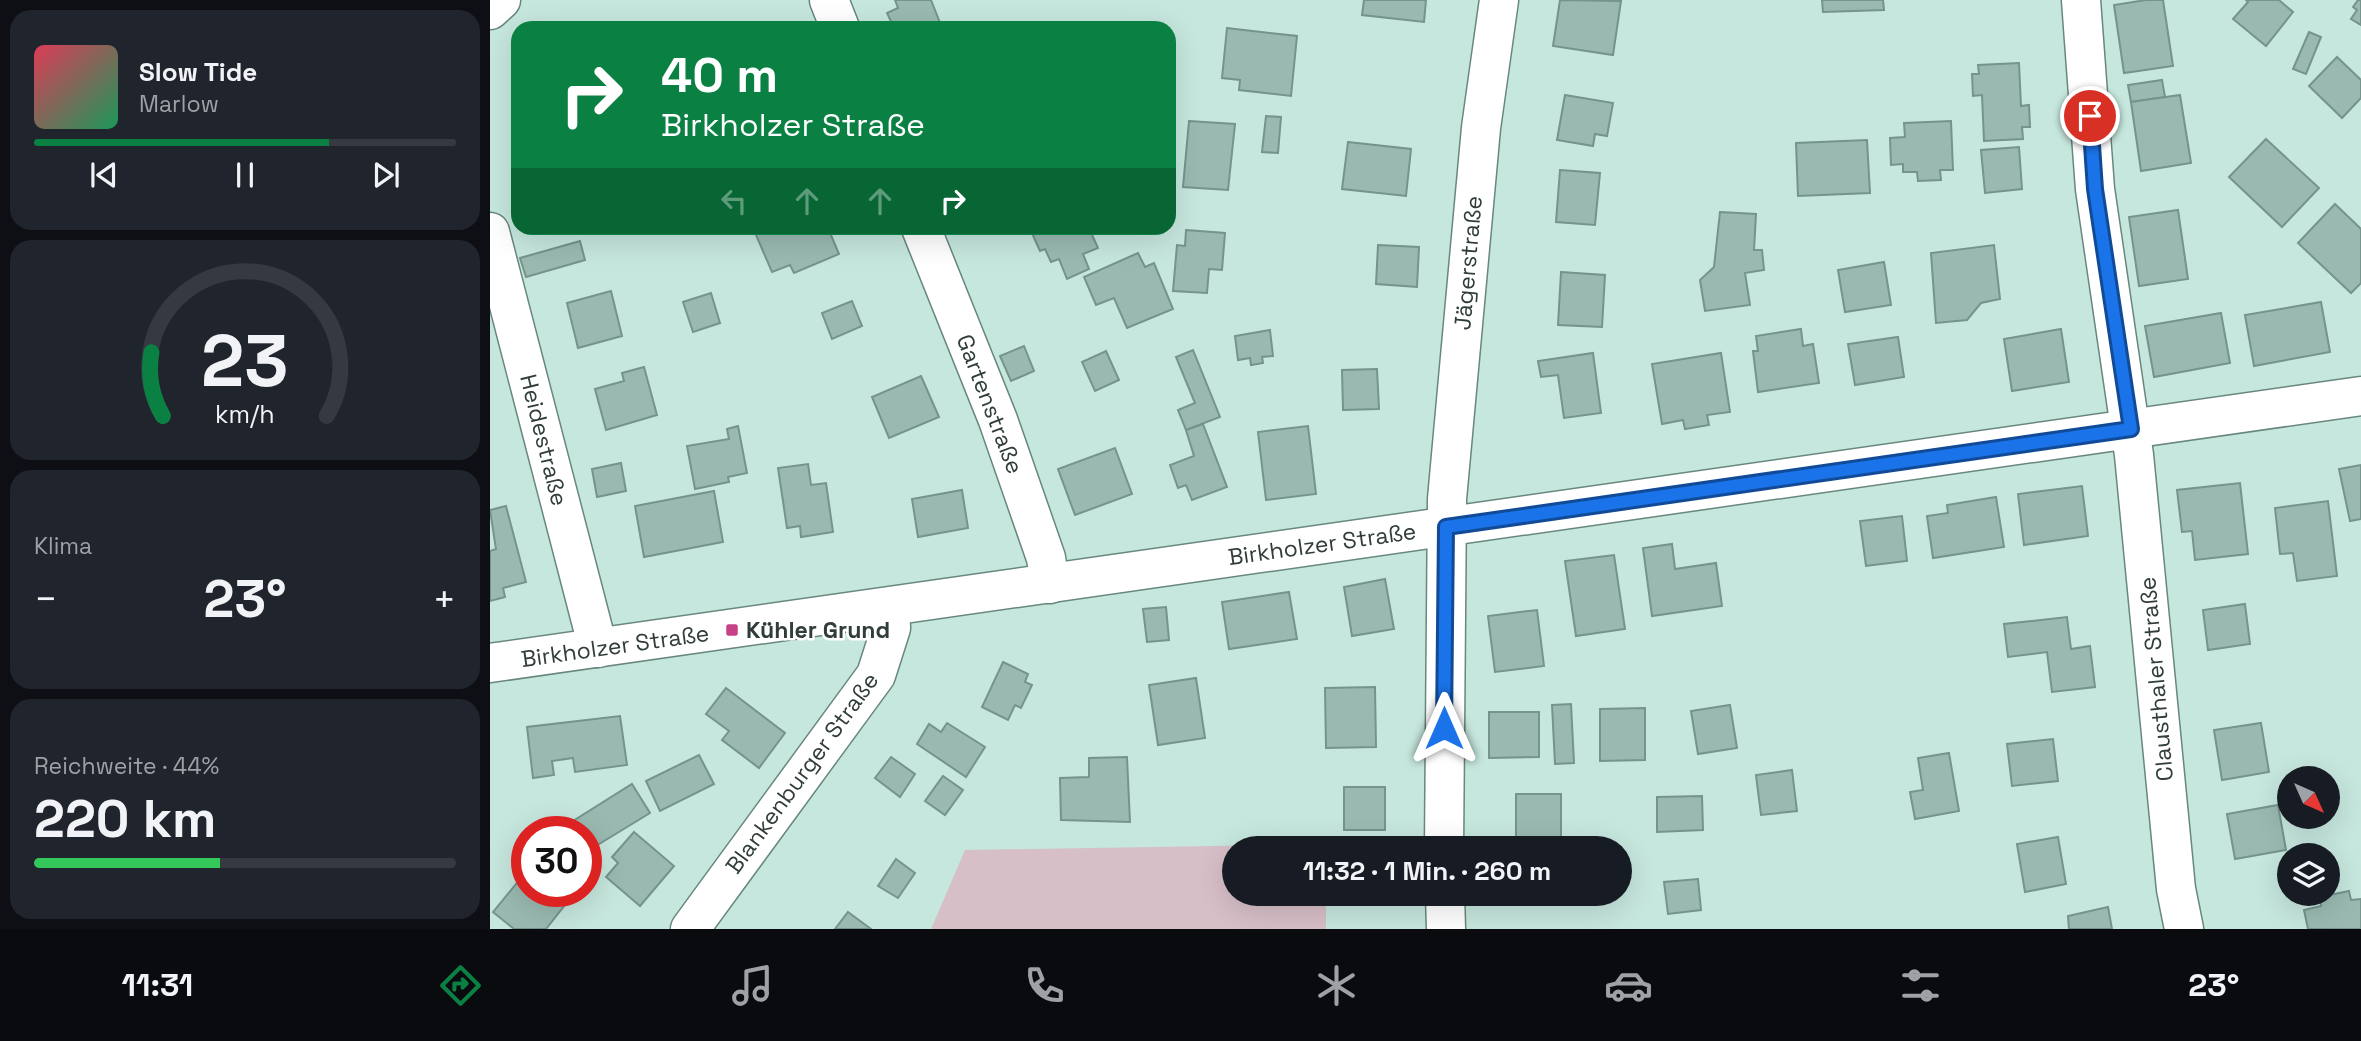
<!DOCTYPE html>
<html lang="de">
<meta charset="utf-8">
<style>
body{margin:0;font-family:"Space Grotesk",sans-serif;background:#20242c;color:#f1f3f6;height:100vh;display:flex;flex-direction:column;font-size:26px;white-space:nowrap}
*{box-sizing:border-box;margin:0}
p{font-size:23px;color:#9ea1a6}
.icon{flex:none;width:38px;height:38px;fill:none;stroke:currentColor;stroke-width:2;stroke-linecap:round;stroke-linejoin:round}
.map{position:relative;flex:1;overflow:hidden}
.drawer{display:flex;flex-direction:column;gap:10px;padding:10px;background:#0d0f14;width:490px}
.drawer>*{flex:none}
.banner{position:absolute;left:21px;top:21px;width:665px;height:214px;border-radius:21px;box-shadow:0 7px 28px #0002;background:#0b8043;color:#fff;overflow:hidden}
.needle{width:46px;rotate:135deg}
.controls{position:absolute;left:1787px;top:766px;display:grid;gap:14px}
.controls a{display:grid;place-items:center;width:63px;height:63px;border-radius:50%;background:#171b24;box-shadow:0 7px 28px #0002;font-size:35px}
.speed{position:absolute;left:21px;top:816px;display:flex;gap:14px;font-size:35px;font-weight:700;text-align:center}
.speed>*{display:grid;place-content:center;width:91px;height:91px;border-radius:50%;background:#171b24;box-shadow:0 7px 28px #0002;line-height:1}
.speed .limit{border:10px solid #d22;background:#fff;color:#111}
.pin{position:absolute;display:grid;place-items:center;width:60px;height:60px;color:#fff;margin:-30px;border:4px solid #fff;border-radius:50%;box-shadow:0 2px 7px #0007}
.me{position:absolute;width:77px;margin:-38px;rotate:0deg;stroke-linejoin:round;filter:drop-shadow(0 0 5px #0008)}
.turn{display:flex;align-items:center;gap:24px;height:147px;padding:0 35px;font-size:32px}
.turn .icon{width:91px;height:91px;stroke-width:2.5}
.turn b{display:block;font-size:49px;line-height:60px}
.lanes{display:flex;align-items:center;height:66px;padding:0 35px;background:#0003;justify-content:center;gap:35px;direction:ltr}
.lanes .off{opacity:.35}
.big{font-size:52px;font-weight:700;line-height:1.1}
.drawer .card{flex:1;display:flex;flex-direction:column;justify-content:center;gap:10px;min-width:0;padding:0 24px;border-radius:21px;background:#20242c}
.drawer .dial{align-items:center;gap:0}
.dial svg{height:182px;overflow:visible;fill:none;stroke:#363941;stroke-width:7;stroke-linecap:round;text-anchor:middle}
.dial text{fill:#f1f3f6;stroke:none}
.song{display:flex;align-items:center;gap:21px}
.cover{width:84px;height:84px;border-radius:10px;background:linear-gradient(135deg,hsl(350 70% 55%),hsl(150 70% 35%))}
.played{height:7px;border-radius:4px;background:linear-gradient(90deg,#0b8043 70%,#363941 70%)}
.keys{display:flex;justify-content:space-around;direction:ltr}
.heat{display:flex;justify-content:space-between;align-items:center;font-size:38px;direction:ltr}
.charge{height:10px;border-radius:5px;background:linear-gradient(90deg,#34c759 44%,#363941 0)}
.trip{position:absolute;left:732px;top:836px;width:410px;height:70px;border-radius:35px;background:#171b24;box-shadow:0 7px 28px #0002;font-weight:700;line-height:70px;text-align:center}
.tabs{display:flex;height:112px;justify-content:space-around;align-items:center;background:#090b0e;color:#9ea1a6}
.tabs .icon{width:49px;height:49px}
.tabs .current{color:#0b8043}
.tabs b{font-size:32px;color:#f1f3f6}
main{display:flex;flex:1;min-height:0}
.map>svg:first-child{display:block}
.green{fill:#d7bfc8}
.building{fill:#9abab1;stroke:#75948b;stroke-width:2}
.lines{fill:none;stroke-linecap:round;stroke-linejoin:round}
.minor-casing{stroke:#68877e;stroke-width:41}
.minor{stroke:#fff;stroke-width:38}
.route-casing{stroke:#114b97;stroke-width:18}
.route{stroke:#1a73e8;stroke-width:12}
.poi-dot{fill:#c64287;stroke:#fff;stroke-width:2.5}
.labels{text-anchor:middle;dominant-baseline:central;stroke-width:5;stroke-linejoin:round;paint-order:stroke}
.street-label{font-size:23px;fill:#303d3a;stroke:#fff}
.poi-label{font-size:23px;font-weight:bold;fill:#303d3a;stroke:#fff;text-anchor:start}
</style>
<main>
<section class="drawer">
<div class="card">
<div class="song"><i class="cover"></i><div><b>Slow Tide</b><p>Marlow</p></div></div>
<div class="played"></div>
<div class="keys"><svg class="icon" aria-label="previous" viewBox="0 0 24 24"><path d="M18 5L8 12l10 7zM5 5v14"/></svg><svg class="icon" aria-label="pause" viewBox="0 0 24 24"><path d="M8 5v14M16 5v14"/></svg><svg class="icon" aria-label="next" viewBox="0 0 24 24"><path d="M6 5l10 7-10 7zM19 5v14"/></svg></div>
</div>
<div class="card dial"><svg viewBox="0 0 100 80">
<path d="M14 69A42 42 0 1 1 86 69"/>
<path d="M14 69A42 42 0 0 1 9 41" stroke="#0b8043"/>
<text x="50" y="56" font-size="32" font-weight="700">23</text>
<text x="50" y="72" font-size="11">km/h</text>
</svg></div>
<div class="card"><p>Klima</p>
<div class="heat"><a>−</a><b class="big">23°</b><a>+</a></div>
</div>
<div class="card"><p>Reichweite · 44%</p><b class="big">220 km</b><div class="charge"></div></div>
</section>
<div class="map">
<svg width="1871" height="929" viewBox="0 0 1871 929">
<rect width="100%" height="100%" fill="#c6e7de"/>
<polygon class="green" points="835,844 835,849 744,849 744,894 836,894 836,929 441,929 475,850"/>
<g class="building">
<polygon points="405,0 441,0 452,28 404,28 397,13 408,8"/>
<polygon points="874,0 936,0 934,22 872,15"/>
<polygon points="1070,0 1131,1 1123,55 1063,46"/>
<polygon points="1332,0 1393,0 1394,10 1333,12"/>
<polygon points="1656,0 1673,0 1683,66 1634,73 1624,5"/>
<polygon points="1756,0 1789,0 1803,12 1776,46 1743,19 1758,2"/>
<polygon points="1868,0 1871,0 1871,25 1861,19 1867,10 1863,7"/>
<polygon points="737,28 807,36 801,96 749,90 750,80 732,78"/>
<polygon points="1819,32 1831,37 1816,74 1803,69"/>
<polygon points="1847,57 1871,80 1871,98 1852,118 1819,86"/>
<polygon points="1529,63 1531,106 1539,105 1540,127 1532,127 1533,139 1494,141 1492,95 1483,96 1482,74 1489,74 1488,65"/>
<polygon points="679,70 685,71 682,103 679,102"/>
<polygon points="1672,80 1675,97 1641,102 1638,85"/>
<polygon points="1075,95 1123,103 1117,136 1105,134 1103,146 1067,140"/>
<polygon points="1690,95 1701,163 1651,171 1641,102"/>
<polygon points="776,116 791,117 788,153 772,152"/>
<polygon points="699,121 745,124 738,190 693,187"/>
<polygon points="1461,121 1463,170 1450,170 1451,180 1428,181 1427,172 1413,172 1413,164 1401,165 1400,138 1415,137 1414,123"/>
<polygon points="1776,139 1829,188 1792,227 1739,177"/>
<polygon points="1377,140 1380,193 1308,196 1306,143"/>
<polygon points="858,142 921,149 916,196 852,189"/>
<polygon points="1529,147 1532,189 1495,193 1491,150"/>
<polygon points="1070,170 1110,173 1105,225 1066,222"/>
<polygon points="1845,204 1871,229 1871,283 1861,293 1808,243"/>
<polygon points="1688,210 1698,279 1649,286 1639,217"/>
<polygon points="1230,212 1266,214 1264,250 1272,250 1274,270 1255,273 1260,305 1215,311 1210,280 1224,267"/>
<polygon points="263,228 338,228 349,254 304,273 300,265 282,272"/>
<polygon points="549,228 599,228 608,248 593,254 599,269 577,279 569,259 561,262 555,249 550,251 541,231"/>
<polygon points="696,230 735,233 732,270 719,269 717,293 683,291 687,245 695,246"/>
<polygon points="90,241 95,260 36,277 30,258"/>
<polygon points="888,245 929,247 927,287 886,284"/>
<polygon points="1504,245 1510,299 1491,303 1477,320 1446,323 1441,253"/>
<polygon points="648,253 655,267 664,263 683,309 637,328 624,298 606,305 594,277"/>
<polygon points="1394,262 1401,305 1355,312 1348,270"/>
<polygon points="1071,272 1115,275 1112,327 1068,325"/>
<polygon points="121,291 132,336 88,348 77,303"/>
<polygon points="221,293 230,323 203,332 193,302"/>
<polygon points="362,301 372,326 342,339 332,313"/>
<polygon points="1831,302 1840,352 1764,366 1755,315"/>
<polygon points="1731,313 1740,363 1664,377 1655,326"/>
<polygon points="1311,329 1313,346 1323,344 1329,383 1268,392 1263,351 1268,351 1266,336"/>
<polygon points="1571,329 1579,382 1522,391 1514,339"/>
<polygon points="780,330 783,356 772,357 773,363 761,365 760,358 748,360 745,336"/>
<polygon points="1408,337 1414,377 1365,385 1358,344"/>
<polygon points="534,346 544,371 521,381 510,356"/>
<polygon points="703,350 730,417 696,430 688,410 705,403 686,357"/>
<polygon points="616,351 629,380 605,391 592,362"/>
<polygon points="1103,353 1111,413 1074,418 1068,375 1051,377 1048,361"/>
<polygon points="1231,353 1240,412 1217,415 1219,425 1195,429 1193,420 1172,424 1162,364"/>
<polygon points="154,367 167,415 116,430 105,389 134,381 132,373"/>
<polygon points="887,369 889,409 853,410 852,370"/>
<polygon points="431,376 449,417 399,438 382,397"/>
<polygon points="713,424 737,487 702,500 696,485 688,488 680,465 704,456 696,430"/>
<polygon points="248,426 257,473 238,477 239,482 205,489 197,446 239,439 237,429"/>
<polygon points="818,426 826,494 776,500 768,432"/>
<polygon points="625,448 642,494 585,515 568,469"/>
<polygon points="131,463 136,491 107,497 102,469"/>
<polygon points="318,464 321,485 336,483 343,532 311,537 310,526 297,528 288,468"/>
<polygon points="1871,465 1871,519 1860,521 1849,469"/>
<polygon points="1750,483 1758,554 1705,560 1702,531 1692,532 1687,490"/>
<polygon points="1592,486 1598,536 1534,545 1528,494"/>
<polygon points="472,490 478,528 428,537 422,499"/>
<polygon points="224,491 233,542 154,557 145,506"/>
<polygon points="1506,497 1514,547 1443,558 1437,516 1458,513 1457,505"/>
<polygon points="1838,501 1847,576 1807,581 1803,553 1790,554 1785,508"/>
<polygon points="16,506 36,582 13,588 15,597 0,601 0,551 6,549 0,510"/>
<polygon points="1412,516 1417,561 1376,566 1370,521"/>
<polygon points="1182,544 1185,569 1226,563 1232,606 1162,616 1153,548"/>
<polygon points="1124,555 1135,629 1086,636 1075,561"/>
<polygon points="895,579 904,629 862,636 854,587"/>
<polygon points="799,592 807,639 739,649 732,602"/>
<polygon points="1755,604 1760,644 1718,650 1713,610"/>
<polygon points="676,607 679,640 657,642 653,609"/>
<polygon points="1047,610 1054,666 1005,672 998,616"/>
<polygon points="1577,617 1581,649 1600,646 1605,687 1562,692 1557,652 1518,657 1514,624"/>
<polygon points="513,662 538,674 535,682 542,685 531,708 525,705 518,720 492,707"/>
<polygon points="706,678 715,738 668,745 659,685"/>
<polygon points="885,687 886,747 836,748 835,688"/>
<polygon points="236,688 295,733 269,768 232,740 239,731 216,714"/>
<polygon points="1081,704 1084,763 1065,764 1062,705"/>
<polygon points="1240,705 1247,748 1208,754 1201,711"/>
<polygon points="1155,708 1155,760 1110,761 1110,709"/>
<polygon points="999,712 1049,712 1049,757 999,758"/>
<polygon points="130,716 137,765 85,772 83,758 62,761 64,775 43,778 37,727"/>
<polygon points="457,723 495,747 476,777 427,744 439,724 451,732"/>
<polygon points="1771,723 1779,772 1732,780 1724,730"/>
<polygon points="1563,739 1568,781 1522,786 1517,744"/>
<polygon points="1459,753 1469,811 1425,819 1420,792 1433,790 1428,758"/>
<polygon points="209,755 224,784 170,811 156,781"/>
<polygon points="401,757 425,774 410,797 385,778"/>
<polygon points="637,757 640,822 571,820 570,778 599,777 599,758"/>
<polygon points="1302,770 1307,811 1271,815 1266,775"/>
<polygon points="453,776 473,790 455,815 435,801"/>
<polygon points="142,784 160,813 101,849 96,842 96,831 90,831 83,821"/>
<rect x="854" y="787" width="41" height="43"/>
<rect x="1026" y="794" width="45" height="45"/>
<polygon points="1212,796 1213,830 1167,832 1167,797"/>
<polygon points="1788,805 1796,850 1745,859 1737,814"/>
<polygon points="144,832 184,866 150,906 116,877 128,863 122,857"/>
<polygon points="1568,837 1576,884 1535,892 1527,844"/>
<polygon points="1016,842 1017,849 988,849 987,844"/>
<polygon points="406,859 425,873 408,898 388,886"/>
<polygon points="35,873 37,891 57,891 75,905 56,929 24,929 3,912"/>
<polygon points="1208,879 1211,910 1178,914 1174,882"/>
<polygon points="1859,891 1861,900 1871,899 1871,929 1818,929 1814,910 1831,906 1830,897"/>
<polygon points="1618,907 1622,929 1579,929 1578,916"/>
<polygon points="358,912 381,929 345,929"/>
</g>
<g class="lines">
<g class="minor-casing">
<g id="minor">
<polyline points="339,0 350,28"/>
<polyline points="1591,0 1605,189 1644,455 1686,889 1694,929"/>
<polyline points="0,10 11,0"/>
<polyline points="431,228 508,420 556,558 560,584"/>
<polyline points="0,232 108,648"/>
<polyline points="0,663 1871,396"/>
<polyline points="954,849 957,499 991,128 1009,0"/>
<polyline points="955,894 956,929"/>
<polyline points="200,929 386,675 401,628 400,608"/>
</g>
</g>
<use href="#minor" class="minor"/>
</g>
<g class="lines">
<g class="route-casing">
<polyline id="route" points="954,728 956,527 1641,429 1605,189 1600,116"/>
</g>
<use href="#route" class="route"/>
</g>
<rect class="poi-dot" x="235" y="623" width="14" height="14" rx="3.5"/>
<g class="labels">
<g class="street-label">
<text transform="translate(978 263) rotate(-85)">Jägerstraße</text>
<text transform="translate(500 404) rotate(69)">Gartenstraße</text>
<text transform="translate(54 440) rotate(76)">Heidestraße</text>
<text transform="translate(832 544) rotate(-8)">Birkholzer Straße</text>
<text transform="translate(125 646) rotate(-8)">Birkholzer Straße</text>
<text transform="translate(1666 679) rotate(-95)">Clausthaler Straße</text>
<text transform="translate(312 773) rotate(-54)">Blankenburger Straße</text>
</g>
<g class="poi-label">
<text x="256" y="630">Kühler Grund</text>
</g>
</g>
</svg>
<div class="controls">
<a><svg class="needle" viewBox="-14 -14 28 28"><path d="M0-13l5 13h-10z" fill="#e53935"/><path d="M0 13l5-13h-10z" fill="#9ea1a6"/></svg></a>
<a><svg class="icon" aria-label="layers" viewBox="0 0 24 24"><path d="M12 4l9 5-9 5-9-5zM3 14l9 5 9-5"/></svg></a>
</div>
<div class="speed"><div class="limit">30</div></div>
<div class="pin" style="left:1600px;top:116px;background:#d93025"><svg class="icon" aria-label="arrive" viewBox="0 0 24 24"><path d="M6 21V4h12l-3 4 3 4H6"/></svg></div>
<svg class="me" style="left:954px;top:728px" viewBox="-20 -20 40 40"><path d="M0-17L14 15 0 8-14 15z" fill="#1a73e8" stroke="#fff" stroke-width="4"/></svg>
<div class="trip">11:32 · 1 Min. · 260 m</div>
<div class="banner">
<div class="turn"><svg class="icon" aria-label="right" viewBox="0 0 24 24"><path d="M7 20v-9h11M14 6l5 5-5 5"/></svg><div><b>40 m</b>Birkholzer Straße</div></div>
<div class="lanes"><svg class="icon off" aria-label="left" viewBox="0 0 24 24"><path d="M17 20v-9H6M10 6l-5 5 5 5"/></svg><svg class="icon off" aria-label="ahead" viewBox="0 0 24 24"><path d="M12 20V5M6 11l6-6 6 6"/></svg><svg class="icon off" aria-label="ahead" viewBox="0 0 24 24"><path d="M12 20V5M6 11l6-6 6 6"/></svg><svg class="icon" aria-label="right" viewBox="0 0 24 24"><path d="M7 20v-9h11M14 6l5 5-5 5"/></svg></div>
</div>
</div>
</main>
<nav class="tabs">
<b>11:31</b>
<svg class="icon current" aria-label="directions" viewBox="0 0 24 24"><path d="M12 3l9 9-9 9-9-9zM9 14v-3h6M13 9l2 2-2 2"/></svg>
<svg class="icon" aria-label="music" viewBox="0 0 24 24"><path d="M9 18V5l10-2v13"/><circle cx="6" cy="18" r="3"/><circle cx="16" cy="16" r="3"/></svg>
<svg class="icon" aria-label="phone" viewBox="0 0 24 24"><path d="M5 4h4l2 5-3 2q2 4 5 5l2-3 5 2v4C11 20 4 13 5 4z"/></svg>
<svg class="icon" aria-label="climate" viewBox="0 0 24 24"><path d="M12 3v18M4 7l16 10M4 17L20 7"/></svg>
<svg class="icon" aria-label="car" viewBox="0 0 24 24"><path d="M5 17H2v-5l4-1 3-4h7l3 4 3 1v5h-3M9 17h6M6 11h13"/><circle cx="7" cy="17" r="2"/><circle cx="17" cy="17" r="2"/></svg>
<svg class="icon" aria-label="filters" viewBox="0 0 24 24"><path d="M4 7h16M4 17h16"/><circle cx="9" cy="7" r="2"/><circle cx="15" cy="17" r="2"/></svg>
<b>23°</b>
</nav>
